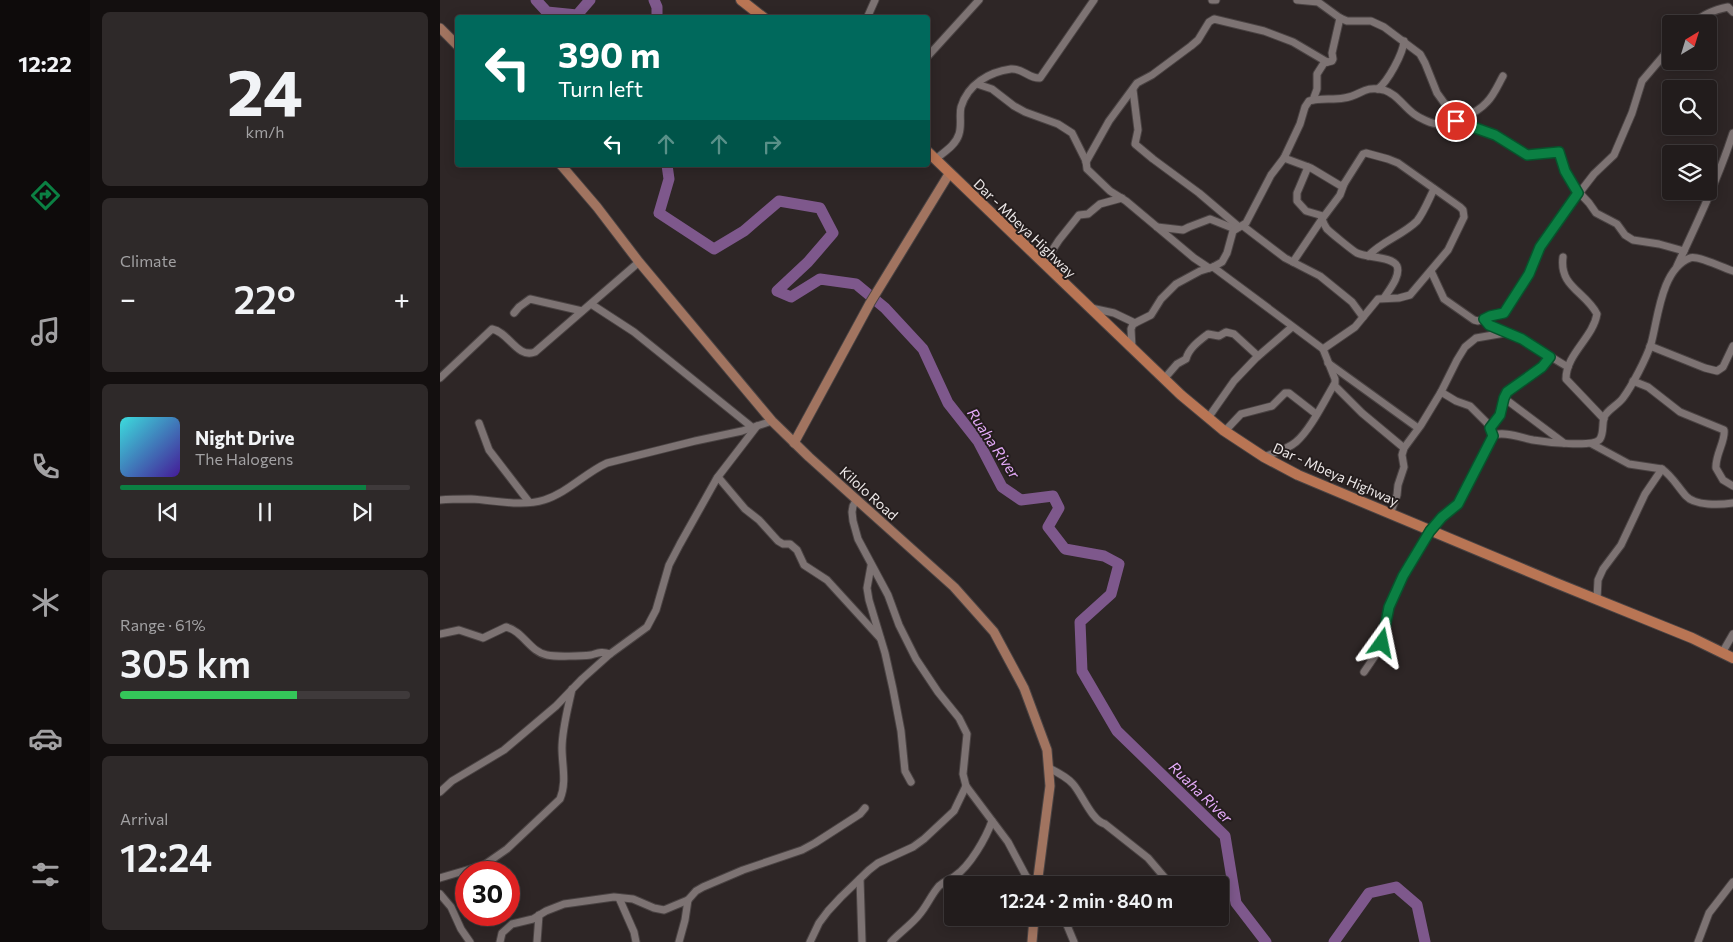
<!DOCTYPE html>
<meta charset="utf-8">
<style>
body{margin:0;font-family:Commissioner,sans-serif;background:#2e2929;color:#f1f3f6;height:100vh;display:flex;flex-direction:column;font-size:19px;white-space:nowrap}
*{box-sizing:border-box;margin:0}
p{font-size:16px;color:#a2a1a3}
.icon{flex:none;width:28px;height:28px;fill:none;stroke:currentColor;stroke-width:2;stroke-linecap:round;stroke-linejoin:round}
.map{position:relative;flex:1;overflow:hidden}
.drawer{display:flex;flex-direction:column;gap:12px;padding:12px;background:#130f0f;width:350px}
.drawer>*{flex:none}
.top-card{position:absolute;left:15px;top:15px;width:475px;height:152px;border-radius:5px;box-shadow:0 2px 12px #0003,0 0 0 1px #3f3a3b;background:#00695c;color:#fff;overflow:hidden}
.needle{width:32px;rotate:38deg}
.tools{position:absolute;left:1222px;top:15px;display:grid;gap:10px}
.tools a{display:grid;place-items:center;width:55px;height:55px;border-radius:5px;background:#221c1c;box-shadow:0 2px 12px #0003,0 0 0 1px #3f3a3b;font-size:25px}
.speed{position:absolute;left:15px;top:861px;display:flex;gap:10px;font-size:25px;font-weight:700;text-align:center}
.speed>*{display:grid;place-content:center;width:65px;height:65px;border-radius:50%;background:#221c1c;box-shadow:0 2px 12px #0003,0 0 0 1px #3f3a3b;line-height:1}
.speed .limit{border:8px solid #d22;background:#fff;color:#111}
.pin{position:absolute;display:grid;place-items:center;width:42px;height:42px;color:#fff;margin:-21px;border:2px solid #fff;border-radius:50%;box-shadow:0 1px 5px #0007}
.me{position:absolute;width:55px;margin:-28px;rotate:12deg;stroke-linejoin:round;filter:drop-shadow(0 0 4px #0008)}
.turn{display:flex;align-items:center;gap:18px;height:105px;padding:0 20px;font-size:22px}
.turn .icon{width:65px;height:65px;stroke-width:2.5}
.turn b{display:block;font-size:35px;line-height:42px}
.lanes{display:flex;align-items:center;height:48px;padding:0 20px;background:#0003;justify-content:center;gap:25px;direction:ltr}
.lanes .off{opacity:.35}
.big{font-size:38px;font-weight:600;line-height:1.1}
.drawer .tile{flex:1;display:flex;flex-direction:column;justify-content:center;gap:8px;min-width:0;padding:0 18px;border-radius:8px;background:#2e2929}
.drawer .dial{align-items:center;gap:0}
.dial b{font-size:65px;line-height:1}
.song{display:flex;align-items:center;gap:15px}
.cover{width:60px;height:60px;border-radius:8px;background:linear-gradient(135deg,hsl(180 70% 55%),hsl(260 70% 35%))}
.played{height:5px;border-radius:2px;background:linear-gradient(90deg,#0b8043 85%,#3f3a3b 85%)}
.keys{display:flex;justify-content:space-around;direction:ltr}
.heat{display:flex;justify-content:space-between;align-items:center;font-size:28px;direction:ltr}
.charge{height:8px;border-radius:4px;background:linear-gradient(90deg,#34c759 61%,#3f3a3b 0)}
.trip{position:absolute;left:504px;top:876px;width:285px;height:50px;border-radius:5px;background:#221c1c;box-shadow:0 2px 12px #0003,0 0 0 1px #3f3a3b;font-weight:600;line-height:50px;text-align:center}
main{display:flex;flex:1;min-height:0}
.menu{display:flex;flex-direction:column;width:90px;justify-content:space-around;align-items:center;background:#0e0b0b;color:#a2a1a3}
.menu .icon{width:35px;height:35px}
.menu .active{color:#0b8043}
.menu b{font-size:22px;color:#f1f3f6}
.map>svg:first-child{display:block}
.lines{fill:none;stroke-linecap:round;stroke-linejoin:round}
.river{stroke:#7e588c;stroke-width:11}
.minor-casing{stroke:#4a4343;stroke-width:9}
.major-casing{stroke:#4a4343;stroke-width:11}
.highway-casing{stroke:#4a4343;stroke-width:12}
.minor{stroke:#7d7373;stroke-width:7}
.major{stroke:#a17460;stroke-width:9}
.highway{stroke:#b97554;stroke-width:10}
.route-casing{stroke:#07532c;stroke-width:12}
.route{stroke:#0b8043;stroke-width:9}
.labels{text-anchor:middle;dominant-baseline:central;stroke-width:4;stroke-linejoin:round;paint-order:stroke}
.street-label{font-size:14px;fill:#ede8e8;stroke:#241d1d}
.water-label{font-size:15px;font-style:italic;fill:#e4abf9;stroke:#241d1d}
</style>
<main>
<nav class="menu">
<b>12:22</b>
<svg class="icon active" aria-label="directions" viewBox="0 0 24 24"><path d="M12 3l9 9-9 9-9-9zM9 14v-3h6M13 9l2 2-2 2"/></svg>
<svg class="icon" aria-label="music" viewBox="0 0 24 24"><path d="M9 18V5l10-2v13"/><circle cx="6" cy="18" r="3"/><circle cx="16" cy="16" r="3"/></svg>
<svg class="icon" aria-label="phone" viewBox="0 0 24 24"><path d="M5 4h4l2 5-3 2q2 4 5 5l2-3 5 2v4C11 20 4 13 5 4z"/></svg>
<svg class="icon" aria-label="climate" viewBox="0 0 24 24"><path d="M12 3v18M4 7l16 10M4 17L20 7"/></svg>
<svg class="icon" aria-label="car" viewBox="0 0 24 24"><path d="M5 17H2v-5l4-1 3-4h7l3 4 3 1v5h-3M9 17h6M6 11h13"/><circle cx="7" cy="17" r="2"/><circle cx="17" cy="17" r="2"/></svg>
<svg class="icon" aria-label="filters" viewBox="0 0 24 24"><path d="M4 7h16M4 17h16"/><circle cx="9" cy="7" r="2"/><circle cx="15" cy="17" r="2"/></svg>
</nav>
<section class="drawer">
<div class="tile dial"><b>24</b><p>km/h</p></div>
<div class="tile"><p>Climate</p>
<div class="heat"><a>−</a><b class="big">22°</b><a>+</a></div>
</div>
<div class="tile">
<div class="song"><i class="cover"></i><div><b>Night Drive</b><p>The Halogens</p></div></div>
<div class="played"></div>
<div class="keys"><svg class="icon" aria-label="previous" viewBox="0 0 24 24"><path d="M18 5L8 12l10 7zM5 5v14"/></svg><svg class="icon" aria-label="pause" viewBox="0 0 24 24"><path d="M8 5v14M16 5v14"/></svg><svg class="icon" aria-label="next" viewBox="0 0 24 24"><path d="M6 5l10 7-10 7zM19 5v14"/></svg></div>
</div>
<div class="tile"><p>Range · 61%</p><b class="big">305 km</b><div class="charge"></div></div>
<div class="tile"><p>Arrival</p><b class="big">12:24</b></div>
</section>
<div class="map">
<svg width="1293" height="942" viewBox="0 0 1293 942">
<rect width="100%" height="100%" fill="#2e2626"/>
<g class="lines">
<g class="river">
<polyline points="96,0 107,12 137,15 150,0"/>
<polyline points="214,0 217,7 217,18"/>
<polyline points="227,165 229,179 219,213 274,249 304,231 339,201 380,208 393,233 368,262 337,291 351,297 380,279 416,284 445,308 483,349 508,403 538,441 562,487 581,500 613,496 619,508 608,527 625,549 664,556 679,564 671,594 640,622 642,671 677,731 785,836 796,903 826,942"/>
<polyline points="894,942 929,893 956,887 977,905 985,942"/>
</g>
<g class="minor-casing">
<g id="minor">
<polyline points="772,0 776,0"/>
<polyline points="857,0 878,2 900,18 907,21 931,21 944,27 980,54 985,63 997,93 1005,104 1026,120"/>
<polyline points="427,18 435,0"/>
<path d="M 1253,24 C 1263,14 1274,10 1288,7 L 1293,12"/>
<polyline points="488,56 539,0"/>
<polyline points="537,84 552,89 574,106 585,112 618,124 632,133 646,161 647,169 670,191 686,201 754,258 769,268"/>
<path d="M 938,89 C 948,81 963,54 964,41"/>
<polyline points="693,90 698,130 695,144 713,159 759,193 799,227"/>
<polyline points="873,100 877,89 877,74 884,63 892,61 893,59 892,53 900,18"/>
<polyline points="1016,121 1055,135 1087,155 1118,152 1125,171 1134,187 1149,203 1156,213 1177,224 1185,235 1193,240 1219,244 1244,251"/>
<path d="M 496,159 C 504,152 516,145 519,134 C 522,125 519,115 521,107 C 528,84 549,72 571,69 C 583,68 589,79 600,78 L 654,0"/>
<polyline points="646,162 669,121 697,83 712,75 751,46 758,40 769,22 774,19 824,31 853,42 887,62"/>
<polyline points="868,167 857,193 857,201 866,211 883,216"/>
<path d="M 882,219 C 883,222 885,226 887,229 C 890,232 913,251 917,253 C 927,258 952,256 957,266 C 961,276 949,290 944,298"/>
<polyline points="803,226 845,258 880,276 912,302 923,317"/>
<polyline points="717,227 743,230 749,227 770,219 795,229"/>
<path d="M 928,256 C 942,241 963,235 977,221 C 984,212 989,199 994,189"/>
<path d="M 1123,257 C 1119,287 1145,291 1157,314 C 1153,338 1126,354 1126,379 L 1164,419"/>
<polyline points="853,262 882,219 900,195 904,184"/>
<polyline points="604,263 619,240 639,215 648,214 660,204 682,198"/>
<path d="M 1237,266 C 1257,223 1278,179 1293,133"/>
<polyline points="773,267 883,349"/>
<polyline points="991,271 1004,299 1034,320 1038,321 1064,313 1089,274 1100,247 1116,223 1154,174 1174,155 1192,113 1202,81 1231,47"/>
<polyline points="151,304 194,332 313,428"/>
<polyline points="651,308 674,313 695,323"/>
<polyline points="74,313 79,307 90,299 142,311"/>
<path d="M 1044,319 C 1052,331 1071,332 1083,339 C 1098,348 1112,358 1128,367"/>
<polyline points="1210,346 1265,368 1277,371 1283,367 1293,346"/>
<path d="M 692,348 L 691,329 L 693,324 L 711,315 L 721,299 L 736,284 L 760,271 L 773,267 L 782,262 L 787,253 L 793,231 L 806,223 L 831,175 L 844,158 L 860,124 L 865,107 L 869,101 C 881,98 892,100 904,98 C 921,96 923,85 944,90 C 957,94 963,106 974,114 C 979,118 992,124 998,124 C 1012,126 1038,112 1047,102 C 1054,95 1058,85 1063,76"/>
<polyline points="888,363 978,428"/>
<path d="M 0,378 L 52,329 C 69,332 77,359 95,352 L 199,262"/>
<path d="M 724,379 L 737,364 L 746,359 C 749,348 759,341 768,334 L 779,336 L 786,332 L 794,334 L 818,356"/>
<path d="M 1193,381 L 1208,387 L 1240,412 L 1284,430 C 1286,440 1275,455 1276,468 L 1283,480 L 1293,486"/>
<polyline points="894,385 922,413 964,448"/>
<polyline points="1001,392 1016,401 1030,406 1048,424 1051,431"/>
<polyline points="1064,398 1124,443"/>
<polyline points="768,418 794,381 816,358 852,327"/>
<polyline points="39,423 49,450 89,502"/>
<polyline points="1051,428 1060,415 1064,398 1067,393 1102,367 1110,357"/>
<polyline points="785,431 801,414 832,406 845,393 849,393 876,414"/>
<path d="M 1152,444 L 1189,464 L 1222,469 C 1232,476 1238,487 1246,496 C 1255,506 1280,505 1293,503"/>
<path d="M 824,457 C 834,453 848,449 856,442 C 871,429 884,401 895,383 L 895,379 L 883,349 L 915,327 L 938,299 L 959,298 L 970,295 L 1008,250 L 1024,217 L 1023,210 L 1020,207 L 958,163 L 948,159 L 926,153 L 923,154 L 904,184 L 901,186 L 871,168 L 844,158"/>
<polyline points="278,477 305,509 319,520 338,541 343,544 350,544 357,550 364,565 387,580 440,638"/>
<polyline points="417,499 413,506 412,512 413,521 418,539 448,595 459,625 476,659 498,692 519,718 527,734 523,774 526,786 568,842 586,876 596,885"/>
<path d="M 0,500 C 10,499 21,499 31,499 C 54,500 81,507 104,500 C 127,493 145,473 167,463 L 255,441 L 302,431 L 332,421"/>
<polyline points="950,514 957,495 958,485 964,467 962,455 964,448 981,425 1001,392 1017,360 1025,347 1036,338 1065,333"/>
<polyline points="431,566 427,588 429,600 445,653 453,689 461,731 465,771 471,782"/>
<polyline points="1157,599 1158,580 1163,569 1181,545 1205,494 1222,469"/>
<path d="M 0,634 L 19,630 L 43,638 L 66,627 C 83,631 90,652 107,655 C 116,657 142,656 151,655 C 158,653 162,651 170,654"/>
<polyline points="1282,653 1293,634"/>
<path d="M 924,672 L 939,650 L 949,607 L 963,575 L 990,531 L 1020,501 L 1053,436 C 1061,430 1083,438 1093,440 C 1105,442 1154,448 1160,439 C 1164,433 1162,424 1164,417 C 1168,409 1178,405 1183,398 C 1192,386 1206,359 1211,344 C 1218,319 1221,269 1250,258 C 1257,255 1284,268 1293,271"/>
<path d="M 609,768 C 617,772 627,777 633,784 C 642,794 652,821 665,824 L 708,858 L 731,885"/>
<polyline points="0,792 12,781 64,750 116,706 142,679 170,654 207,627 216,610 229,565 240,544 277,478 317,426"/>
<path d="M 0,878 L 44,865 L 67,849 L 120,799 C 127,782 122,766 122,748 C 122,729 128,708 132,689"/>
<polyline points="420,879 422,942"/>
<polyline points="773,885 782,881"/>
<polyline points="0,894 11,907 21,929 30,942"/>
<polyline points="179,898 194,932 196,942"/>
<polyline points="624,918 634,942"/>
<polyline points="60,942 62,933 72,924 93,919 106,911 124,904 174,897 193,899 214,908 224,910 248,900"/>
<polyline points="97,942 99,915"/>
<polyline points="239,942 245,920 248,900 256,891 263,887 303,870 362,850 375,843 420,814 425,808"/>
<polyline points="370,942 379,923 388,911 401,897 429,870 438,863 473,847 484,839 514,811 526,786"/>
<path d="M 451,942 C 460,932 471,925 479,915 C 487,906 491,895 499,886 C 504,881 510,880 515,876 C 530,866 546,838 552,821"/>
<polyline points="1258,942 1269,913 1293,882"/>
</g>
</g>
<g class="major-casing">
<g id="major">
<polyline points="0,28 18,46"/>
<polyline points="121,165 157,207 199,262 332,421 369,457 514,587 554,632 584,688 607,750 610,786 597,885"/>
<polyline points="354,443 430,303 509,174"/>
<polyline points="592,942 594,918"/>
</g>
</g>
<g class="highway-casing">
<g id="highway">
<polyline points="301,0 324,18"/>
<polyline points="488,152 741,395 783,430 824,457 858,475 1116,583 1252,638 1293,658"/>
</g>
</g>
<use href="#minor" class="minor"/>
<use href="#major" class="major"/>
<use href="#highway" class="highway"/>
</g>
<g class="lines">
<g class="route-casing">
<polyline id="route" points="942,643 949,607 963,576 990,531 1002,517 1018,504 1053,436 1050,428 1060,415 1064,398 1067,392 1102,367 1110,357 1082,339 1049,325 1044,319 1050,316 1064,313 1089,274 1100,247 1138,193 1125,171 1119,152 1087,155 1055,135 1016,121"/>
</g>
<use href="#route" class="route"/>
</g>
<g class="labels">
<g class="street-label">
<text transform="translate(585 228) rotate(44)">Dar - Mbeya Highway</text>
<text transform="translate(896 474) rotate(24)">Dar - Mbeya Highway</text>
<text transform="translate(429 493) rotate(42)">Kilolo Road</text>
</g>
<g class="water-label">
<text transform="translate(554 443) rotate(56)">Ruaha River</text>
<text transform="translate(761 792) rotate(44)">Ruaha River</text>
</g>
</g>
</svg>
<div class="tools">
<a><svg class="needle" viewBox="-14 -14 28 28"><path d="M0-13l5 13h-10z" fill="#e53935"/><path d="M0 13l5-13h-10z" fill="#a2a1a3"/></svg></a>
<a><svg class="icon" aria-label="search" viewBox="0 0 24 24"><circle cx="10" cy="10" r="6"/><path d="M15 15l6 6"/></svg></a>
<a><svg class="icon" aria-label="layers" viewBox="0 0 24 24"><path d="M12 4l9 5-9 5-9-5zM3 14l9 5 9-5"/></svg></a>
</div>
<div class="speed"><div class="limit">30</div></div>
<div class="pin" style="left:1016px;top:121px;background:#d93025"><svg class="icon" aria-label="arrive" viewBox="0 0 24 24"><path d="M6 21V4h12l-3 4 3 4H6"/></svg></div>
<svg class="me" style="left:942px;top:643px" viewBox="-20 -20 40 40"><path d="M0-17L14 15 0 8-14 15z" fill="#0b8043" stroke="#fff" stroke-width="4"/></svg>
<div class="trip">12:24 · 2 min · 840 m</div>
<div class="top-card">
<div class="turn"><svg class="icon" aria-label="left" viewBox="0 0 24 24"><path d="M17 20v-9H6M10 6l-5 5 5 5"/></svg><div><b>390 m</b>Turn left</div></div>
<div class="lanes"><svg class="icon" aria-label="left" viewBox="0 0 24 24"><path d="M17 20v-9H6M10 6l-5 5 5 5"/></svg><svg class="icon off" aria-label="ahead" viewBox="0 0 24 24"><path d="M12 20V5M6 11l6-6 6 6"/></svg><svg class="icon off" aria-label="ahead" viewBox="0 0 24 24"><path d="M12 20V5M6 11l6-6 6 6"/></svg><svg class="icon off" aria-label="right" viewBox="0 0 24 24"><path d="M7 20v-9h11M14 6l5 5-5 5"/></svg></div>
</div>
</div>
</main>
